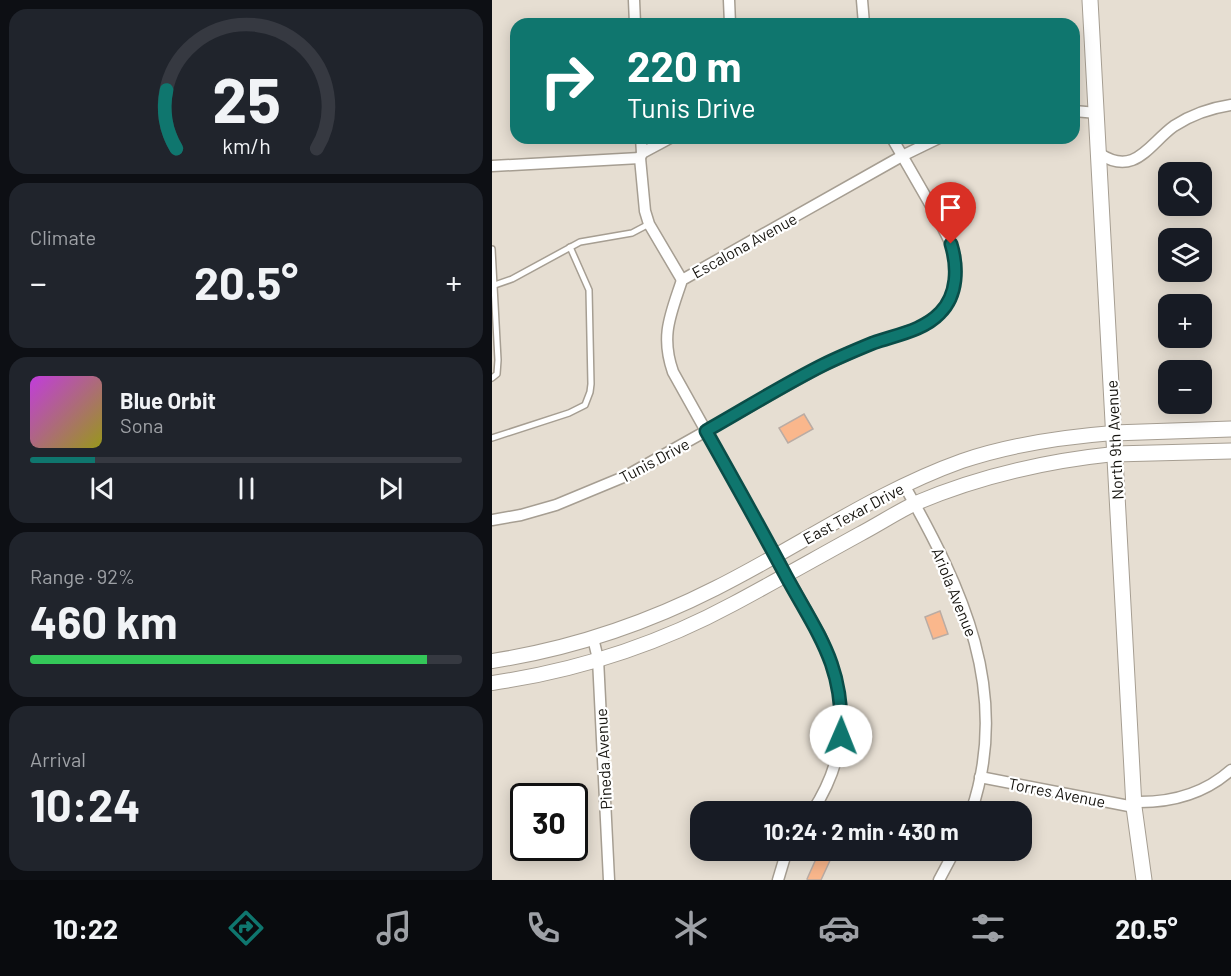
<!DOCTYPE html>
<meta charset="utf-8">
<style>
body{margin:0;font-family:Barlow,sans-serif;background:#20242c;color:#f1f3f6;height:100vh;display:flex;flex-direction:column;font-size:22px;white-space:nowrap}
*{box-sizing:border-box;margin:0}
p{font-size:20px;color:#9ea1a6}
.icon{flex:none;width:33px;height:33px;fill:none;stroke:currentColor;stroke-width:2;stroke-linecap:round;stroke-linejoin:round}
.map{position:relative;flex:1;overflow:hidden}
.panel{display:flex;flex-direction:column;gap:9px;padding:9px;background:#0d0f14;width:492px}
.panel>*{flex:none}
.top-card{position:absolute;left:18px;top:18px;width:570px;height:126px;border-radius:18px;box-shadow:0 3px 15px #0003;background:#0f766e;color:#fff;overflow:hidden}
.buttons{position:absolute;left:666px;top:162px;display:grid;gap:12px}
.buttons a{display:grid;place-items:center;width:54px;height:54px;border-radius:12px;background:#171b24;box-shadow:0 3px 15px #0003;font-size:30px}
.speed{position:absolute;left:18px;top:783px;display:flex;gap:12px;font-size:30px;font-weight:700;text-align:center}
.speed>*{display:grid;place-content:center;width:78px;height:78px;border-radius:50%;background:#171b24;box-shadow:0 3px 15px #0003;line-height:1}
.speed .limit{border:3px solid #111;border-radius:9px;background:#fff;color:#111}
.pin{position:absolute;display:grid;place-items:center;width:51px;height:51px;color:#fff;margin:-62px -26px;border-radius:50% 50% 50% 0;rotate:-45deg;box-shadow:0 0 6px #0007}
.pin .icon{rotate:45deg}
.me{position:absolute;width:66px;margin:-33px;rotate:1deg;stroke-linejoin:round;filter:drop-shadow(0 0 4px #0008)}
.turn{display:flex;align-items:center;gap:21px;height:126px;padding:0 18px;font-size:27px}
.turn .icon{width:78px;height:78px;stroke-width:2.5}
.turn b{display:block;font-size:42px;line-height:51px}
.big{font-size:45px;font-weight:700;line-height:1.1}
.panel .card{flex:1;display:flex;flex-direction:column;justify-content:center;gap:9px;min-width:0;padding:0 21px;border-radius:18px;background:#20242c}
.panel .dial{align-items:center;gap:0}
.dial svg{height:156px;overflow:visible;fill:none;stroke:#363941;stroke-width:7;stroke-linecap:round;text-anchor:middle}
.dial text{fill:#f1f3f6;stroke:none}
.song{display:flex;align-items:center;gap:18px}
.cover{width:72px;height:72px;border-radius:9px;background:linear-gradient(135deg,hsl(290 70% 55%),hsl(60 70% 35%))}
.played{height:6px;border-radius:3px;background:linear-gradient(90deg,#0f766e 15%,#363941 15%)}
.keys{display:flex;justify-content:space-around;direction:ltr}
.heat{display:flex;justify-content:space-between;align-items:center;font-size:33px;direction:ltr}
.charge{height:9px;border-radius:4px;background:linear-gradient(90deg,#34c759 92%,#363941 0)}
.trip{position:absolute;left:198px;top:801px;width:342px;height:60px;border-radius:18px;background:#171b24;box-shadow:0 3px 15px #0003;font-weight:700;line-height:60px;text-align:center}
.tabs{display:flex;height:96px;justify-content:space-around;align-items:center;background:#090b0e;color:#9ea1a6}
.tabs .icon{width:42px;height:42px}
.tabs .on{color:#0f766e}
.tabs b{font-size:27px;color:#f1f3f6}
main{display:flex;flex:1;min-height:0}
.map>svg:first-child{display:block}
.building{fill:#fab78c;stroke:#baaca4;stroke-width:1.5}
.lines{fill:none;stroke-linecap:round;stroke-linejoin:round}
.service-casing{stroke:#a69e92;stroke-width:8}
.minor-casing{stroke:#a69e92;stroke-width:13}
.tertiary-casing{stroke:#a69e92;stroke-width:16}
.secondary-casing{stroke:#a69e92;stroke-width:17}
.service{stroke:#fff;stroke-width:5}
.minor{stroke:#fff;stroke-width:10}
.tertiary{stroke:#fff;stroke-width:14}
.secondary{stroke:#fff;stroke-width:15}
.route-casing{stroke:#0a4d48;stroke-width:15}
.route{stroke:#0f766e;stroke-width:10}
.labels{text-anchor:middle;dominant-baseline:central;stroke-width:4.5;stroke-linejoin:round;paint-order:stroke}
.street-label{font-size:16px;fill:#16140f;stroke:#fff}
</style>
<main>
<section class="panel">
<div class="card dial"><svg viewBox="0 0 100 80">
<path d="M14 69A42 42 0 1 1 86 69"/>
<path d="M14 69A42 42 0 0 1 9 39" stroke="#0f766e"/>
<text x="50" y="56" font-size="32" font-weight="700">25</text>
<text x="50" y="72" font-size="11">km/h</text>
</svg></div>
<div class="card"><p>Climate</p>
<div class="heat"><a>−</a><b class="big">20.5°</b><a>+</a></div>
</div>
<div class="card">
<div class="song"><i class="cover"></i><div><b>Blue Orbit</b><p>Sona</p></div></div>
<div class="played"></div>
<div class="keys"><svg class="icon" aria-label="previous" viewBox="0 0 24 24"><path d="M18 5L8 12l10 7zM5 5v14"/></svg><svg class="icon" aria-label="pause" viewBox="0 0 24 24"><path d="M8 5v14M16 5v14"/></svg><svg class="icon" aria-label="next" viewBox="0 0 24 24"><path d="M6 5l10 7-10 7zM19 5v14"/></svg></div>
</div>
<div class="card"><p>Range · 92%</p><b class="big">460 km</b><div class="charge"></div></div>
<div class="card"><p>Arrival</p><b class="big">10:24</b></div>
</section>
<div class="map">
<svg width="739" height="880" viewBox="0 0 739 880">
<rect width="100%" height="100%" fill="#e6ded2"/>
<g class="building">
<polygon points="312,414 321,429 296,443 287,428"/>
<polygon points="448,611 456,634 441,639 433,617"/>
<polygon points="328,850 341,854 329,880 316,880 315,879"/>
</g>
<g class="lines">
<g class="service-casing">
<g id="service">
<polyline points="0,249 6,360 5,374 0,378"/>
<polyline points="0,286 20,279 88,242 140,233 157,224"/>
<polyline points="0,438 77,413 93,405 98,392 99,384 97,290 78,247"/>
</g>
</g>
<g class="minor-casing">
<g id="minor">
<polyline points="142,0 143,24"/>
<polyline points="237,0 238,24"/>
<polyline points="370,0 372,24"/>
<polyline points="582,111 605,113"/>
<polyline points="149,138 150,153 148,158 153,211 157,224 190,280"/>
<polyline points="150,153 178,138"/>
<path d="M 608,154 C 643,177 657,144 682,126 C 699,115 719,108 739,105"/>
<polyline points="0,166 148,158"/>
<path d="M 412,485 C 470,587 520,693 479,812"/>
<polyline points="0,520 29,515 64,505 134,476 328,367 372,347 428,327 447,314 455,304 461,291 464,268 463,256 459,244 446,218 400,138"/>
<polyline points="101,638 106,659 117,880"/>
<polyline points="488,777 642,807"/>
<path d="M 642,802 C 678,803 711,795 739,770"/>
<path d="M 320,812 C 359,752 356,699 329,637 L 181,372 C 168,335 179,314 190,280 L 410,156 L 447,138"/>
<polyline points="286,880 295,850"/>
<polyline points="447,880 463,850"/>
</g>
</g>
<g class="tertiary-casing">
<g id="tertiary">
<path d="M 0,661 C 78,649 153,624 224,588 C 306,547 383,492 470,461 C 520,444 570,437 621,433"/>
<path d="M 0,683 C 83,671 167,644 241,604 C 284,581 326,557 368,534 C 387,524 405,512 424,503 C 488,476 554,461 622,454"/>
</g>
</g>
<g class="secondary-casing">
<g id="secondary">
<polyline points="598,0 642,807 652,880"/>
<polyline points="621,433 739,429"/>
<polyline points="622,454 739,451"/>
</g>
</g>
<use href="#service" class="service"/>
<use href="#minor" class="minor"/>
<use href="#tertiary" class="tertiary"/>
<use href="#secondary" class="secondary"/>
</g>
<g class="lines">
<g class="route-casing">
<path id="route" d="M 349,736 C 352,665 326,635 294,576 C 268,527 241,479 214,431 C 253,409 291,385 331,365 C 347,357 364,350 381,343 C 403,335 431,331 448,313 C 466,295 466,267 459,244"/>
</g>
<use href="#route" class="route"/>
</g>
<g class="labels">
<g class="street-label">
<text transform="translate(252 245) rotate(-29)">Escalona Avenue</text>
<text transform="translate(622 440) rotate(-93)">North 9th Avenue</text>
<text transform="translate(162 460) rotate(-28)">Tunis Drive</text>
<text transform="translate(361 513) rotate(-28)">East Texar Drive</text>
<text transform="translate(463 592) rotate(68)">Ariola Avenue</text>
<text transform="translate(111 759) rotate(-93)">Pineda Avenue</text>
<text transform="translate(565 792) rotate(11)">Torres Avenue</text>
</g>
</g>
</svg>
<div class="buttons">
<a><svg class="icon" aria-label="search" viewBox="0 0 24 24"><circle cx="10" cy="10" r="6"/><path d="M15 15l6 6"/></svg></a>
<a><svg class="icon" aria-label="layers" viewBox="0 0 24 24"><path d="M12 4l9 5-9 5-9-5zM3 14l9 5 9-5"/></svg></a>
<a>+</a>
<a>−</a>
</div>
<div class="speed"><div class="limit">30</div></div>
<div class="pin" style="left:459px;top:244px;background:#d93025"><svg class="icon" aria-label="arrive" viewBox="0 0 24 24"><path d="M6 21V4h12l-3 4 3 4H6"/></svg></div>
<svg class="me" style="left:349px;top:736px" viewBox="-20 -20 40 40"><circle r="19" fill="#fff"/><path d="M0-13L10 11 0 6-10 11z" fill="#0f766e"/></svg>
<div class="trip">10:24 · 2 min · 430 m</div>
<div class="top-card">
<div class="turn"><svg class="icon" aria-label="right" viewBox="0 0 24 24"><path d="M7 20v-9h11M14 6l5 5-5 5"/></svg><div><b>220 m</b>Tunis Drive</div></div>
</div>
</div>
</main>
<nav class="tabs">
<b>10:22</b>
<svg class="icon on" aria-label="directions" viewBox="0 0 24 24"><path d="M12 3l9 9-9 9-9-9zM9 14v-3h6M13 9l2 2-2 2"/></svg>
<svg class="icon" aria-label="music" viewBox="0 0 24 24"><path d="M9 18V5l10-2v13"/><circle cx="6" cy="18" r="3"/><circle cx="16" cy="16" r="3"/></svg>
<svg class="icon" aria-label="phone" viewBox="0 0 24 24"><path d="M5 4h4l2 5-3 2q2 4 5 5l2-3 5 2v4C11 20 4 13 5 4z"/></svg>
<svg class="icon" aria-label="climate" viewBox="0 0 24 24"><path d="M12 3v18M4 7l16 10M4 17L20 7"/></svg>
<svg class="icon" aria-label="car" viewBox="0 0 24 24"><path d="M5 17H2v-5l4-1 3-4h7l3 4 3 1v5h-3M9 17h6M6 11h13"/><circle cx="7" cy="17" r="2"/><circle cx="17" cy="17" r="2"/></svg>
<svg class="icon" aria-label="filters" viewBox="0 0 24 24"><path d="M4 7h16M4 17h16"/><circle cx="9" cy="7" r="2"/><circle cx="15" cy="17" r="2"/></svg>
<b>20.5°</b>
</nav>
